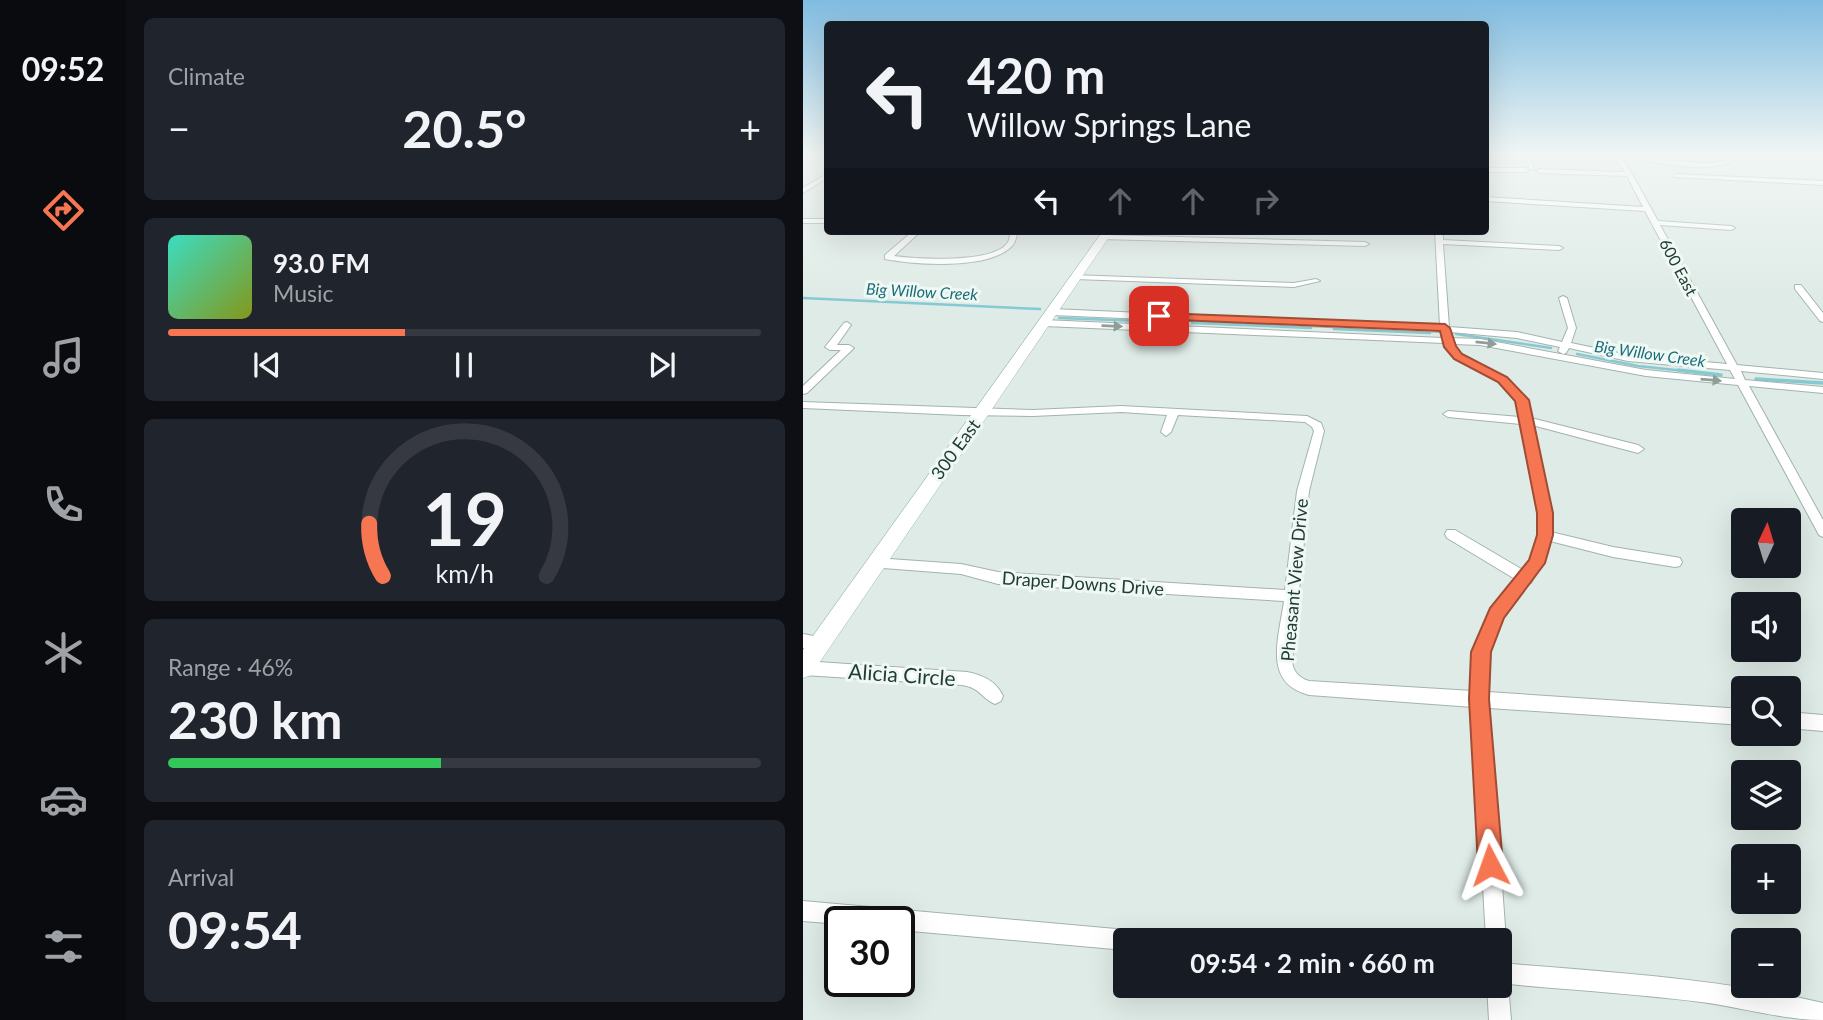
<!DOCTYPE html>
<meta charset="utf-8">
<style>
body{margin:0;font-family:Lato,sans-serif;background:#20242c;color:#f1f3f6;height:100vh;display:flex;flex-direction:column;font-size:26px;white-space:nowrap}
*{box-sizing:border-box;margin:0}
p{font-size:23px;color:#9ea1a6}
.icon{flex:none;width:38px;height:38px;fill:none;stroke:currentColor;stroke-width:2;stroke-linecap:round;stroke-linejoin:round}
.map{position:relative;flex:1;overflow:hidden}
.drawer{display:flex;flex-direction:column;gap:18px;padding:18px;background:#0d0f14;width:677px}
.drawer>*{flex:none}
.hud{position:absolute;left:21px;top:21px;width:665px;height:214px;border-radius:7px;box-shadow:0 7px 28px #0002;background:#171b24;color:#f1f3f6;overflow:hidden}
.needle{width:46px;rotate:4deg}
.tools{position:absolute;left:928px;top:508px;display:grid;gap:14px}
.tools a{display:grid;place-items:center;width:70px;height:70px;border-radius:7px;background:#171b24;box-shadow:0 7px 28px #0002;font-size:35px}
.speed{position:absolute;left:21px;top:906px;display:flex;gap:14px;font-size:35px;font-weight:700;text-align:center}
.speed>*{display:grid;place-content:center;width:91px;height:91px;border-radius:50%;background:#171b24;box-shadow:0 7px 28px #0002;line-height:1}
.speed .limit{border:4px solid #111;border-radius:10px;background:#fff;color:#111}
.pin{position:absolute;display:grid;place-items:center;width:60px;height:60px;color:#fff;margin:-30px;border-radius:14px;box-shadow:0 4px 10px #0006}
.me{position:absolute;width:77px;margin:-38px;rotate:356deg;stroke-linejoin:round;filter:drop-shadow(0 0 5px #0008)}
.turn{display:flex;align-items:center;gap:24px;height:147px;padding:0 28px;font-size:32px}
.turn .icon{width:91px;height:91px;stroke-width:2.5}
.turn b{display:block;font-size:49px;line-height:60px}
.lanes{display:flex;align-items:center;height:66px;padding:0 28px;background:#0003;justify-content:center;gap:35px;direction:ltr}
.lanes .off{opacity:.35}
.big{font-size:52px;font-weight:700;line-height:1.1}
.drawer .widget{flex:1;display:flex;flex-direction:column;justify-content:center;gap:10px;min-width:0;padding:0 24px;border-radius:10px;background:#20242c}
.drawer .dial{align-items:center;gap:0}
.dial svg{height:182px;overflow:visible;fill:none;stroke:#363941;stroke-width:7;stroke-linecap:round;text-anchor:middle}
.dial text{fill:#f1f3f6;stroke:none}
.song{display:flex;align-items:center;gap:21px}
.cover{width:84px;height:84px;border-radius:10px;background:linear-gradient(135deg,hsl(170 70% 55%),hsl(70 70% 35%))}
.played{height:7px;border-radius:4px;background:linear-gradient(90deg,#f77652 40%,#363941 40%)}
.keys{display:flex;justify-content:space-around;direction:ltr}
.heat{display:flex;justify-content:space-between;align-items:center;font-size:38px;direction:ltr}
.charge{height:10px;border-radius:5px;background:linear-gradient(90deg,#34c759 46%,#363941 0)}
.trip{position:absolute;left:310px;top:928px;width:399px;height:70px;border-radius:7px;background:#171b24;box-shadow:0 7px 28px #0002;font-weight:700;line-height:70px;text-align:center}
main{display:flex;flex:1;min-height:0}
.tab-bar{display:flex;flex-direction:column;width:126px;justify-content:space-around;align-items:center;background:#090b0e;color:#9ea1a6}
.tab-bar .icon{width:49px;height:49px}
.tab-bar .on{color:#f77652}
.tab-bar b{font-size:32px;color:#f1f3f6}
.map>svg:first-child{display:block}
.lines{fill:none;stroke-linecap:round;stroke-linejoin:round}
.stream-far1{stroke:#85c9d3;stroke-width:2.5}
.stream{stroke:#85c9d3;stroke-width:3.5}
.street-casing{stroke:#a2b3ad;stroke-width:2}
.secondary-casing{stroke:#9eb7ae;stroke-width:1}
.street{fill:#fff;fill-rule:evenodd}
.secondary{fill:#fff;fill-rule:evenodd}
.oneway{fill:#909e9a}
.route{fill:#f77652;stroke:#a14d35;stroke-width:2}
.labels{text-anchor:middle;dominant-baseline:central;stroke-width:6;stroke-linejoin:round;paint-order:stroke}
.far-street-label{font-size:16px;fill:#203c34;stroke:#f0f8f4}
.far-water-label{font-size:16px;font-style:italic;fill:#186c7a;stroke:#f0f8f4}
.street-label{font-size:18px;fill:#203c34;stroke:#f0f8f4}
.near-street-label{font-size:21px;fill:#203c34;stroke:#f0f8f4}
</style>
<main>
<nav class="tab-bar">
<b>09:52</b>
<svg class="icon on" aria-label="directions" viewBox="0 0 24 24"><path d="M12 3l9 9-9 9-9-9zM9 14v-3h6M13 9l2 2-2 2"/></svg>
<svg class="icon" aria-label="music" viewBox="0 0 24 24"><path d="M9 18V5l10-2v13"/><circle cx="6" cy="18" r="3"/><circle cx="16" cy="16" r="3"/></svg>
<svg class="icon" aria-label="phone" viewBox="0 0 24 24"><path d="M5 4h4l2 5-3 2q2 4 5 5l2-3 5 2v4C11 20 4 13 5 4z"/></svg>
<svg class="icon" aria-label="climate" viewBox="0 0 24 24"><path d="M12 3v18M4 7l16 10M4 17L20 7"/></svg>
<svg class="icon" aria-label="car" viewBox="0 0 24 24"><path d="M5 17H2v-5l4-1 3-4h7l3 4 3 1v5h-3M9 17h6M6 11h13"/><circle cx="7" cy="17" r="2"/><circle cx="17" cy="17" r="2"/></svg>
<svg class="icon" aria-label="filters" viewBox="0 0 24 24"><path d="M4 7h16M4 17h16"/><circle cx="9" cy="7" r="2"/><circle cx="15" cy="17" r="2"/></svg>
</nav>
<section class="drawer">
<div class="widget"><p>Climate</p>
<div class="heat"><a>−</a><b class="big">20.5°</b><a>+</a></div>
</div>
<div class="widget">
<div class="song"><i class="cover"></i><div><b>93.0 FM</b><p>Music</p></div></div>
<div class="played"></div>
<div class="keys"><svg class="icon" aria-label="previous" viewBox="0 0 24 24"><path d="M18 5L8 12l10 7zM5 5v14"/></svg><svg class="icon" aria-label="pause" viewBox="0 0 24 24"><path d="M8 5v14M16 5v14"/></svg><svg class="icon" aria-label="next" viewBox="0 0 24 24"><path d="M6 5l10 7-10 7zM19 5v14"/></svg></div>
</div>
<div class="widget dial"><svg viewBox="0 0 100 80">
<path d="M14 69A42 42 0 1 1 86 69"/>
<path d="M14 69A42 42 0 0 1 8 46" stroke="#f77652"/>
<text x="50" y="56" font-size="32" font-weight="700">19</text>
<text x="50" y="72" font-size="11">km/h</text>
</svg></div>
<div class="widget"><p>Range · 46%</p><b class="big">230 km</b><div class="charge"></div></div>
<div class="widget"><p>Arrival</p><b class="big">09:54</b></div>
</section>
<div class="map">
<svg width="1020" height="1020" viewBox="0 0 1020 1020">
<rect width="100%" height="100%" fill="#dfebe6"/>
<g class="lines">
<g class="stream-far1">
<polyline points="0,298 237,309"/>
<polyline points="256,318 366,322"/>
<polyline points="389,323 508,328"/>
<polyline points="531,329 627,333"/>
<polyline points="653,334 748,348"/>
<polyline points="774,354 835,366 891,372"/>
</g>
<g class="stream">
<polyline points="875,370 918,375"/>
<polyline points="953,379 1020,383"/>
</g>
<g class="street-casing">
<g id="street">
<polygon points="719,154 725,154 731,169 727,169"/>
<path d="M 809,154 L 895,163 L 912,163 L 925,160 L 935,154 L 942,154 C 906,180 858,160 818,158 L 829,174 L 855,221 L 928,226 L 932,228 L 928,230 L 857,225 L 934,365 L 1020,373 L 1020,379 L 938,371 L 942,380 L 1020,387 L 1020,393 L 946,386 L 1020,520 L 1020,537 L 1016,535 L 935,385 L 843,376 L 677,345 L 651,344 L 658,355 L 703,378 L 724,400 L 728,418 L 835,445 L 841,449 L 835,453 L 729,425 L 749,525 L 748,532 L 810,547 L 872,557 L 877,558 L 879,562 L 877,566 L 872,567 L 810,557 L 747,541 L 744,554 L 728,583 L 724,584 C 694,620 682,645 685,692 L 940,709 L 940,725 L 686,708 L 703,940 L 700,947 L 696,949 L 696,940 L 683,940 L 670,707 L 506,695 C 459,683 476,638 481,601 L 195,584 L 158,574 L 67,567 L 65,563 L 67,559 L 72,558 L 158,564 L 195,572 L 482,590 L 494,491 L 511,431 L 509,427 L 502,422 L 375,415 L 368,432 L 363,436 L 358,432 L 364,415 L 318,412 L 230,416 L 158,415 L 0,408 L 0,402 L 230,410 L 318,406 L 504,416 L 518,423 L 521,431 L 506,491 L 489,661 C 490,671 496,678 506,681 L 670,691 C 667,645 682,613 712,579 L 644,538 L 642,534 L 644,530 L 652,530 L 720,570 L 731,554 L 737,525 L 718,424 L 645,417 L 640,414 L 645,411 L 717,417 L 714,401 L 697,382 L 652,359 L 641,343 L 241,326 L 237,323 L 241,320 L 639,338 L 638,332 L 249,315 L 245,312 L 249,309 L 637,326 L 632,231 L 640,231 L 640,240 L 756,246 L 760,248 L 756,250 L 640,244 L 646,327 L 714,332 L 759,342 L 765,328 L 756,298 L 760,296 L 764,298 L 773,328 L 768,343 L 825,355 L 924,364 L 842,211 L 682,201 L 682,197 L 840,207 L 824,176 L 736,173 L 733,171 L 736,169 L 822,172 ZM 647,332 L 714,338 L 757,347 L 755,351 L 760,354 L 763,353 L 766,348 L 825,361 L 927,370 L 932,379 L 843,370 L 677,339 L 648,338 Z"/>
<polygon points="682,168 723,168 726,170 723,172 682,172"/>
<polygon points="24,174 24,178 0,193 0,188"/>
<polygon points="873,174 1020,181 1020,185 871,177"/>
<rect x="0" y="219" width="24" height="4"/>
<path d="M 110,231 L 118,231 L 91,256 C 114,259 192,264 205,242 C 207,239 207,235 207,231 L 215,231 C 213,236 213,242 209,246 C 186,270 113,265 82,259 L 82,255 Z"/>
<polygon points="301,235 562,242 566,244 562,246 298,239 298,235"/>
<polygon points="269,275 491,283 513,279 517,281 491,287 272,279 268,277"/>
<polygon points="992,285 998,285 1020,313 1020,322 1017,321 992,289"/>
<polygon points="44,322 48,325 34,345 46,345 51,348 4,393 0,394 0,386 38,350 27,350 22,347 41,323"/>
<polygon points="0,634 22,638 24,643 22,648 17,650 0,648"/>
<path d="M 0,661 L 164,672 C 180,675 193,681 200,696 L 198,701 L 192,704 C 178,698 178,688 159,685 L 0,675 Z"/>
<polygon points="985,712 1020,715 1020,731 985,728"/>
<polygon points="0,901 324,930 331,933 334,940 322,940 322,950 96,930 96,922 37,922 37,924 0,921"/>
<path d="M 696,963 C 805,972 913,978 1020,1003 L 1020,1020 C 979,1020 938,1007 898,1002 C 834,994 769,990 705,984 L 708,1020 L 686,1020 L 684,985 L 696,985 Z"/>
</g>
</g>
<g class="secondary-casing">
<polygon id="secondary" points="300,231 310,231 8,675 0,678 0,650"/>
</g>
<use href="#street" class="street"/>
<use href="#secondary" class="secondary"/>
</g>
<defs><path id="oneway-solid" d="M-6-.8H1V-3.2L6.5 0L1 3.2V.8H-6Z" transform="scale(1.75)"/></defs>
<g class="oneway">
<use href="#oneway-solid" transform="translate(309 326) rotate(2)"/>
<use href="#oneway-solid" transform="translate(683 343) rotate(6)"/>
<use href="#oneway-solid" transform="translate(908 380) rotate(5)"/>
</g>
<linearGradient id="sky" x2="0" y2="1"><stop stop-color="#80bce0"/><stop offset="0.52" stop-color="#f1f6f4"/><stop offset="1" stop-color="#f1f6f4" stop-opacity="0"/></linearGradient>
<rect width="1020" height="297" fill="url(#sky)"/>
<polygon class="route" points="356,313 642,324 647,328 653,346 659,354 704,377 726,400 750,513 750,535 742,563 701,618 688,652 686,699 700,865 696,874 687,877 679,874 675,865 666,699 668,652 687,608 726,560 734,535 734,513 712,401 695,382 651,359 641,347 637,331 352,319 352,314"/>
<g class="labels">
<g class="far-street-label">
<text transform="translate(876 267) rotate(62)">600 East</text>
</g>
<g class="far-water-label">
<text transform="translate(119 291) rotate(3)">Big Willow Creek</text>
<text transform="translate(847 353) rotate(8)">Big Willow Creek</text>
</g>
<g class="street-label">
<text transform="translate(152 449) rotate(-54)">300 East</text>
<text transform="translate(491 580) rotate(-85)">Pheasant View Drive</text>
<text transform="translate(280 583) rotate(4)">Draper Downs Drive</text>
</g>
<g class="near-street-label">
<text transform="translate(99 674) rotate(4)">Alicia Circle</text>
</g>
</g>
</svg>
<div class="tools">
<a><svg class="needle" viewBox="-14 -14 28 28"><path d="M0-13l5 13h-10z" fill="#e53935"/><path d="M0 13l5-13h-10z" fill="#9ea1a6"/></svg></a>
<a><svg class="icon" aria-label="sound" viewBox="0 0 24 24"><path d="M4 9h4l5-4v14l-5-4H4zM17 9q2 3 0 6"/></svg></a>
<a><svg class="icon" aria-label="search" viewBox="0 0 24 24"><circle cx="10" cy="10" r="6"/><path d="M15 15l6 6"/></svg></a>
<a><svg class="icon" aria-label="layers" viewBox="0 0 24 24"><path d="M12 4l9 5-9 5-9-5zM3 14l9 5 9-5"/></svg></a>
<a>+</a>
<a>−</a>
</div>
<div class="speed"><div class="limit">30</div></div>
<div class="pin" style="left:356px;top:316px;background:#d93025"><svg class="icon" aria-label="arrive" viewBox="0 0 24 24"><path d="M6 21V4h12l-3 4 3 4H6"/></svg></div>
<svg class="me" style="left:687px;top:865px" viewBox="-20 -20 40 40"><path d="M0-17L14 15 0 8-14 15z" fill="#f77652" stroke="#fff" stroke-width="4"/></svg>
<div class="trip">09:54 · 2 min · 660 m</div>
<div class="hud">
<div class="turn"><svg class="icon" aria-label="left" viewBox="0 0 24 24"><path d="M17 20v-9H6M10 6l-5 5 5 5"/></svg><div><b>420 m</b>Willow Springs Lane</div></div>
<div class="lanes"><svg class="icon" aria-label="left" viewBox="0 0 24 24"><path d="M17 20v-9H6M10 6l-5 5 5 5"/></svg><svg class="icon off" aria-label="ahead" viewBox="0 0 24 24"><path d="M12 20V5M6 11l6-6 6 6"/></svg><svg class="icon off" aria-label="ahead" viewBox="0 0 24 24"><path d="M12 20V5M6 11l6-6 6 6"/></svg><svg class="icon off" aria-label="right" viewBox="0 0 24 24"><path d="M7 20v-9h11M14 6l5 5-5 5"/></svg></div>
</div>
</div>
</main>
